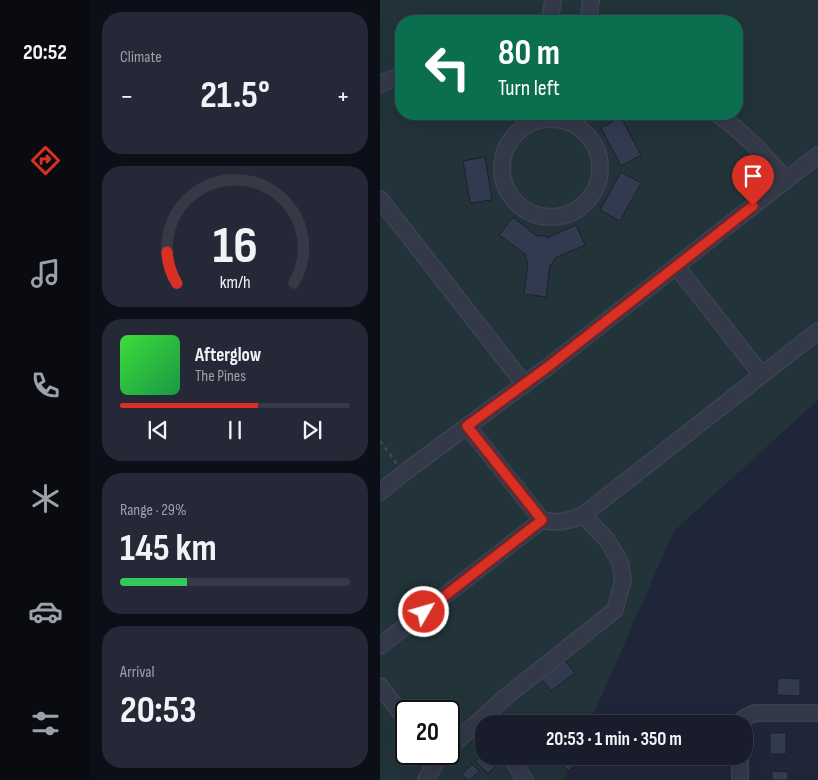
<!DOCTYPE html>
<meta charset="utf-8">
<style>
body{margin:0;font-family:"Sofia Sans Condensed",sans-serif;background:#252937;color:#f1f3f6;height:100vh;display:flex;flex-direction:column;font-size:19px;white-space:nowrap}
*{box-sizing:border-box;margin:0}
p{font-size:16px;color:#9fa1a9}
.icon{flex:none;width:28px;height:28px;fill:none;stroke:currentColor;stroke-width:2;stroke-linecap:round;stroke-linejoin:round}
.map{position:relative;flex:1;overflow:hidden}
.side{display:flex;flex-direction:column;gap:12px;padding:12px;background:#0d0f18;width:290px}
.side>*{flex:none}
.guide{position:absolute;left:15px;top:15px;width:348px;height:105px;border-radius:20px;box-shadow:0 5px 20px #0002,0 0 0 1px #363a47;background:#0b6e4f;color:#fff;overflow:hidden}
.speed{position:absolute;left:15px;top:700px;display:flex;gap:10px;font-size:25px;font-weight:700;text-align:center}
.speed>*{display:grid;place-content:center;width:65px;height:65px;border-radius:50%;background:#181c2b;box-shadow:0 5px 20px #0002,0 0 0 1px #363a47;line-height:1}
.speed .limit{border:2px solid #111;border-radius:8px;background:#fff;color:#111}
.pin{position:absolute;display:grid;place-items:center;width:42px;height:42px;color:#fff;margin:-51px -21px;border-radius:50% 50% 50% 0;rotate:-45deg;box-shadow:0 0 5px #0007}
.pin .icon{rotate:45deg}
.me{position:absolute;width:55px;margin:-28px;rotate:52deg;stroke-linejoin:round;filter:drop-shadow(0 0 4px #0008)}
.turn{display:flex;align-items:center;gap:18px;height:105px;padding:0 20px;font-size:22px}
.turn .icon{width:65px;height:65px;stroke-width:2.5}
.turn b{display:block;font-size:35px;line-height:42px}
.big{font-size:38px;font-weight:700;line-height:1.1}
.side .widget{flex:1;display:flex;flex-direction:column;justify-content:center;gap:8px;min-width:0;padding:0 18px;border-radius:20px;background:#252937}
.side .dial{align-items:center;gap:0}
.dial svg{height:130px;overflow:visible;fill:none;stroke:#363a47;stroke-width:7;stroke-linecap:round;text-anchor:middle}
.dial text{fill:#f1f3f6;stroke:none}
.song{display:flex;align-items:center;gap:15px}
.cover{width:60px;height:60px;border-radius:8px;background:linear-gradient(135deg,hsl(120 70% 55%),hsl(140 70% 35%))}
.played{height:5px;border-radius:2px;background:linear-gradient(90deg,#d93025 60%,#363a47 60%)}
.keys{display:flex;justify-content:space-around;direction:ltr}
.heat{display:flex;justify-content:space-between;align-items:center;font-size:28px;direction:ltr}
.charge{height:8px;border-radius:4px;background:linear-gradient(90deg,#34c759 29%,#363a47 0)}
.trip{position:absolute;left:95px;top:715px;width:278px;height:50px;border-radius:20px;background:#181c2b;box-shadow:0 5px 20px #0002,0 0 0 1px #363a47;font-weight:700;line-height:50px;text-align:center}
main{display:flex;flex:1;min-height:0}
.tabs{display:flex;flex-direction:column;width:90px;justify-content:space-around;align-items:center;background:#0a0b11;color:#9fa1a9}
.tabs .icon{width:35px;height:35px}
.tabs .selected{color:#d93025}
.tabs b{font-size:22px;color:#f1f3f6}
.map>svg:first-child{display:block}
.green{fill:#22333a;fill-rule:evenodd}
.building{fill:#323a50;stroke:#1b202f}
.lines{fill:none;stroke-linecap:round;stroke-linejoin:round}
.minor-casing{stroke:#3d4253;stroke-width:18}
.path{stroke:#3a4c52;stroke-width:2.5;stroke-dasharray:4 4;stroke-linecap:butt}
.minor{stroke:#333949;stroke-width:15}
.route-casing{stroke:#8d1f18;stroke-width:12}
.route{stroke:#d93025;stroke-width:9}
</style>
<main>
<nav class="tabs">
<b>20:52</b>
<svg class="icon selected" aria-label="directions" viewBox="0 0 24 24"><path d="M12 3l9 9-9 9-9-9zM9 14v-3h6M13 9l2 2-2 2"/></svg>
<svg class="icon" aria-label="music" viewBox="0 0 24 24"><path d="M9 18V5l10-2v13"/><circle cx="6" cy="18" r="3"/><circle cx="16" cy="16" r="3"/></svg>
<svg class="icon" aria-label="phone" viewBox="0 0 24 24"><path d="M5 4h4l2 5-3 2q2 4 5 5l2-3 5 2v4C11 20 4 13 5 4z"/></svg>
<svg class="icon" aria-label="climate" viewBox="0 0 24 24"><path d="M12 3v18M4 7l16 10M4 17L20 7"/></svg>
<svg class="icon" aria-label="car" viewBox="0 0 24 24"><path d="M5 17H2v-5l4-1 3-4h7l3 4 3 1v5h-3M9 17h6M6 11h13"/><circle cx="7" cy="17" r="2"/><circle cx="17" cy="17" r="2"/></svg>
<svg class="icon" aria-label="filters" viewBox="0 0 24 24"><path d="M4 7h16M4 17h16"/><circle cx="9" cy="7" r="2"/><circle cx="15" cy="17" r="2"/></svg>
</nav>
<section class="side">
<div class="widget"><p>Climate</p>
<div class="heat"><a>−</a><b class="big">21.5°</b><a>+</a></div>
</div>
<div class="widget dial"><svg viewBox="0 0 100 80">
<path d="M14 69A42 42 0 1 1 86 69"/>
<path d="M14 69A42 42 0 0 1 8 50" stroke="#d93025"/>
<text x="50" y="56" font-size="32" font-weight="700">16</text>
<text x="50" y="72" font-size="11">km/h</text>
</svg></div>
<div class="widget">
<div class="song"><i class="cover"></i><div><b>Afterglow</b><p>The Pines</p></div></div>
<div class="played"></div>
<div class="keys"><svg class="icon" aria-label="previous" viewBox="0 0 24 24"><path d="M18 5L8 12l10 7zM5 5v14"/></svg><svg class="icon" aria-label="pause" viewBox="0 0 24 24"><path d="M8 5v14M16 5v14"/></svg><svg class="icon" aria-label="next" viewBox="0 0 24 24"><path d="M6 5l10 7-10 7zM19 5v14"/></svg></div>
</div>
<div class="widget"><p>Range · 29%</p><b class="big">145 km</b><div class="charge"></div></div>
<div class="widget"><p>Arrival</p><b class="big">20:53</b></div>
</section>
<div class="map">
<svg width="438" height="780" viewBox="0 0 438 780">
<rect width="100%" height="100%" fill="#202639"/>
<path class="green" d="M 0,0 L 438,0 L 438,400 L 294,531 L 209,724 L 104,724 L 104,756 L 194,756 L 184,780 L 0,780 ZM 21,21 L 356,21 L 356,114 L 21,114 ZM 26,711 L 69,711 L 69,754 L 26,754 Z"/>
<g class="building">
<polygon points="241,117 261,155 241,166 221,128"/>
<polygon points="105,157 112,200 90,203 83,161"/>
<polygon points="241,172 261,183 240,221 220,210"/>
<polygon points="133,217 158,237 159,235 166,236 167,238 196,225 205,245 175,258 172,265 170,265 166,297 144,294 148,262 147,262 145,254 119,235"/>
<polygon points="185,660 195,673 171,691 161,679"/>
<polygon points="398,678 420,679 420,696 397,695"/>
<polygon points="155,714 164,724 145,724"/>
<polygon points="211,715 223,724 205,724"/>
<rect x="390" y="733" width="16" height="21"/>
<polygon points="103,751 104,756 108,756 117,765 108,774 95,761 101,756 99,754"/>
<polygon points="141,756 160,756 150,766"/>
<polygon points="180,756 199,756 200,757 189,771 176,761"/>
<polygon points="92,764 99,771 90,780 87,780 82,774"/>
<polygon points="392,771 408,772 408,780 392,780"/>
</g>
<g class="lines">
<g class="minor-casing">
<g id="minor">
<polyline points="170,21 173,0"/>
<polyline points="208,21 211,0"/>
<polyline points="0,84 21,75"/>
<path d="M 337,114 C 364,132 385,156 406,180"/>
<circle cx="171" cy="168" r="49"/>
<polyline points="0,199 145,385"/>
<polyline points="296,266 381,374"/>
<path d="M 87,426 L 162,520 C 176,524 190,521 203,515 L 438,331"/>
<polyline points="0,492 29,469 165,369 438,155"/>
<polyline points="0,646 162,520"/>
<polyline points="0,686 26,720"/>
<polyline points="361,724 364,718 375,713 438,713"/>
<polyline points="69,748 128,695 235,610 243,580 240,562 227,540 203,515"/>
<polyline points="130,756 145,780"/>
<polyline points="46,780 57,760 63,754"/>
<polyline points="360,780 360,756"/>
</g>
</g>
<polyline class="path" points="0,441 17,464"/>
<use href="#minor" class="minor"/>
</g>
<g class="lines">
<g class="route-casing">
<polyline id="route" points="44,612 162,520 87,426 165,369 373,206"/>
</g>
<use href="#route" class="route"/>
</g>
</svg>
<div class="speed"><div class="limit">20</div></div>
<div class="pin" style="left:373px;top:206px;background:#d93025"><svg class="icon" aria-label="arrive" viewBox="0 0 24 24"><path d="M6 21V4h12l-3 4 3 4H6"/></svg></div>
<svg class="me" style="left:44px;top:612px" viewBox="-20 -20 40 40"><circle r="17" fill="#d93025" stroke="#fff" stroke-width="3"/><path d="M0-11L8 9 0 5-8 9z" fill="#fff"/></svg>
<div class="trip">20:53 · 1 min · 350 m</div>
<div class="guide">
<div class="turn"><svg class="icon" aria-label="left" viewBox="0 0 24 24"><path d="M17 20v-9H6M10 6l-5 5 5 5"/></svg><div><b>80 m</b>Turn left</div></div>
</div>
</div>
</main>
